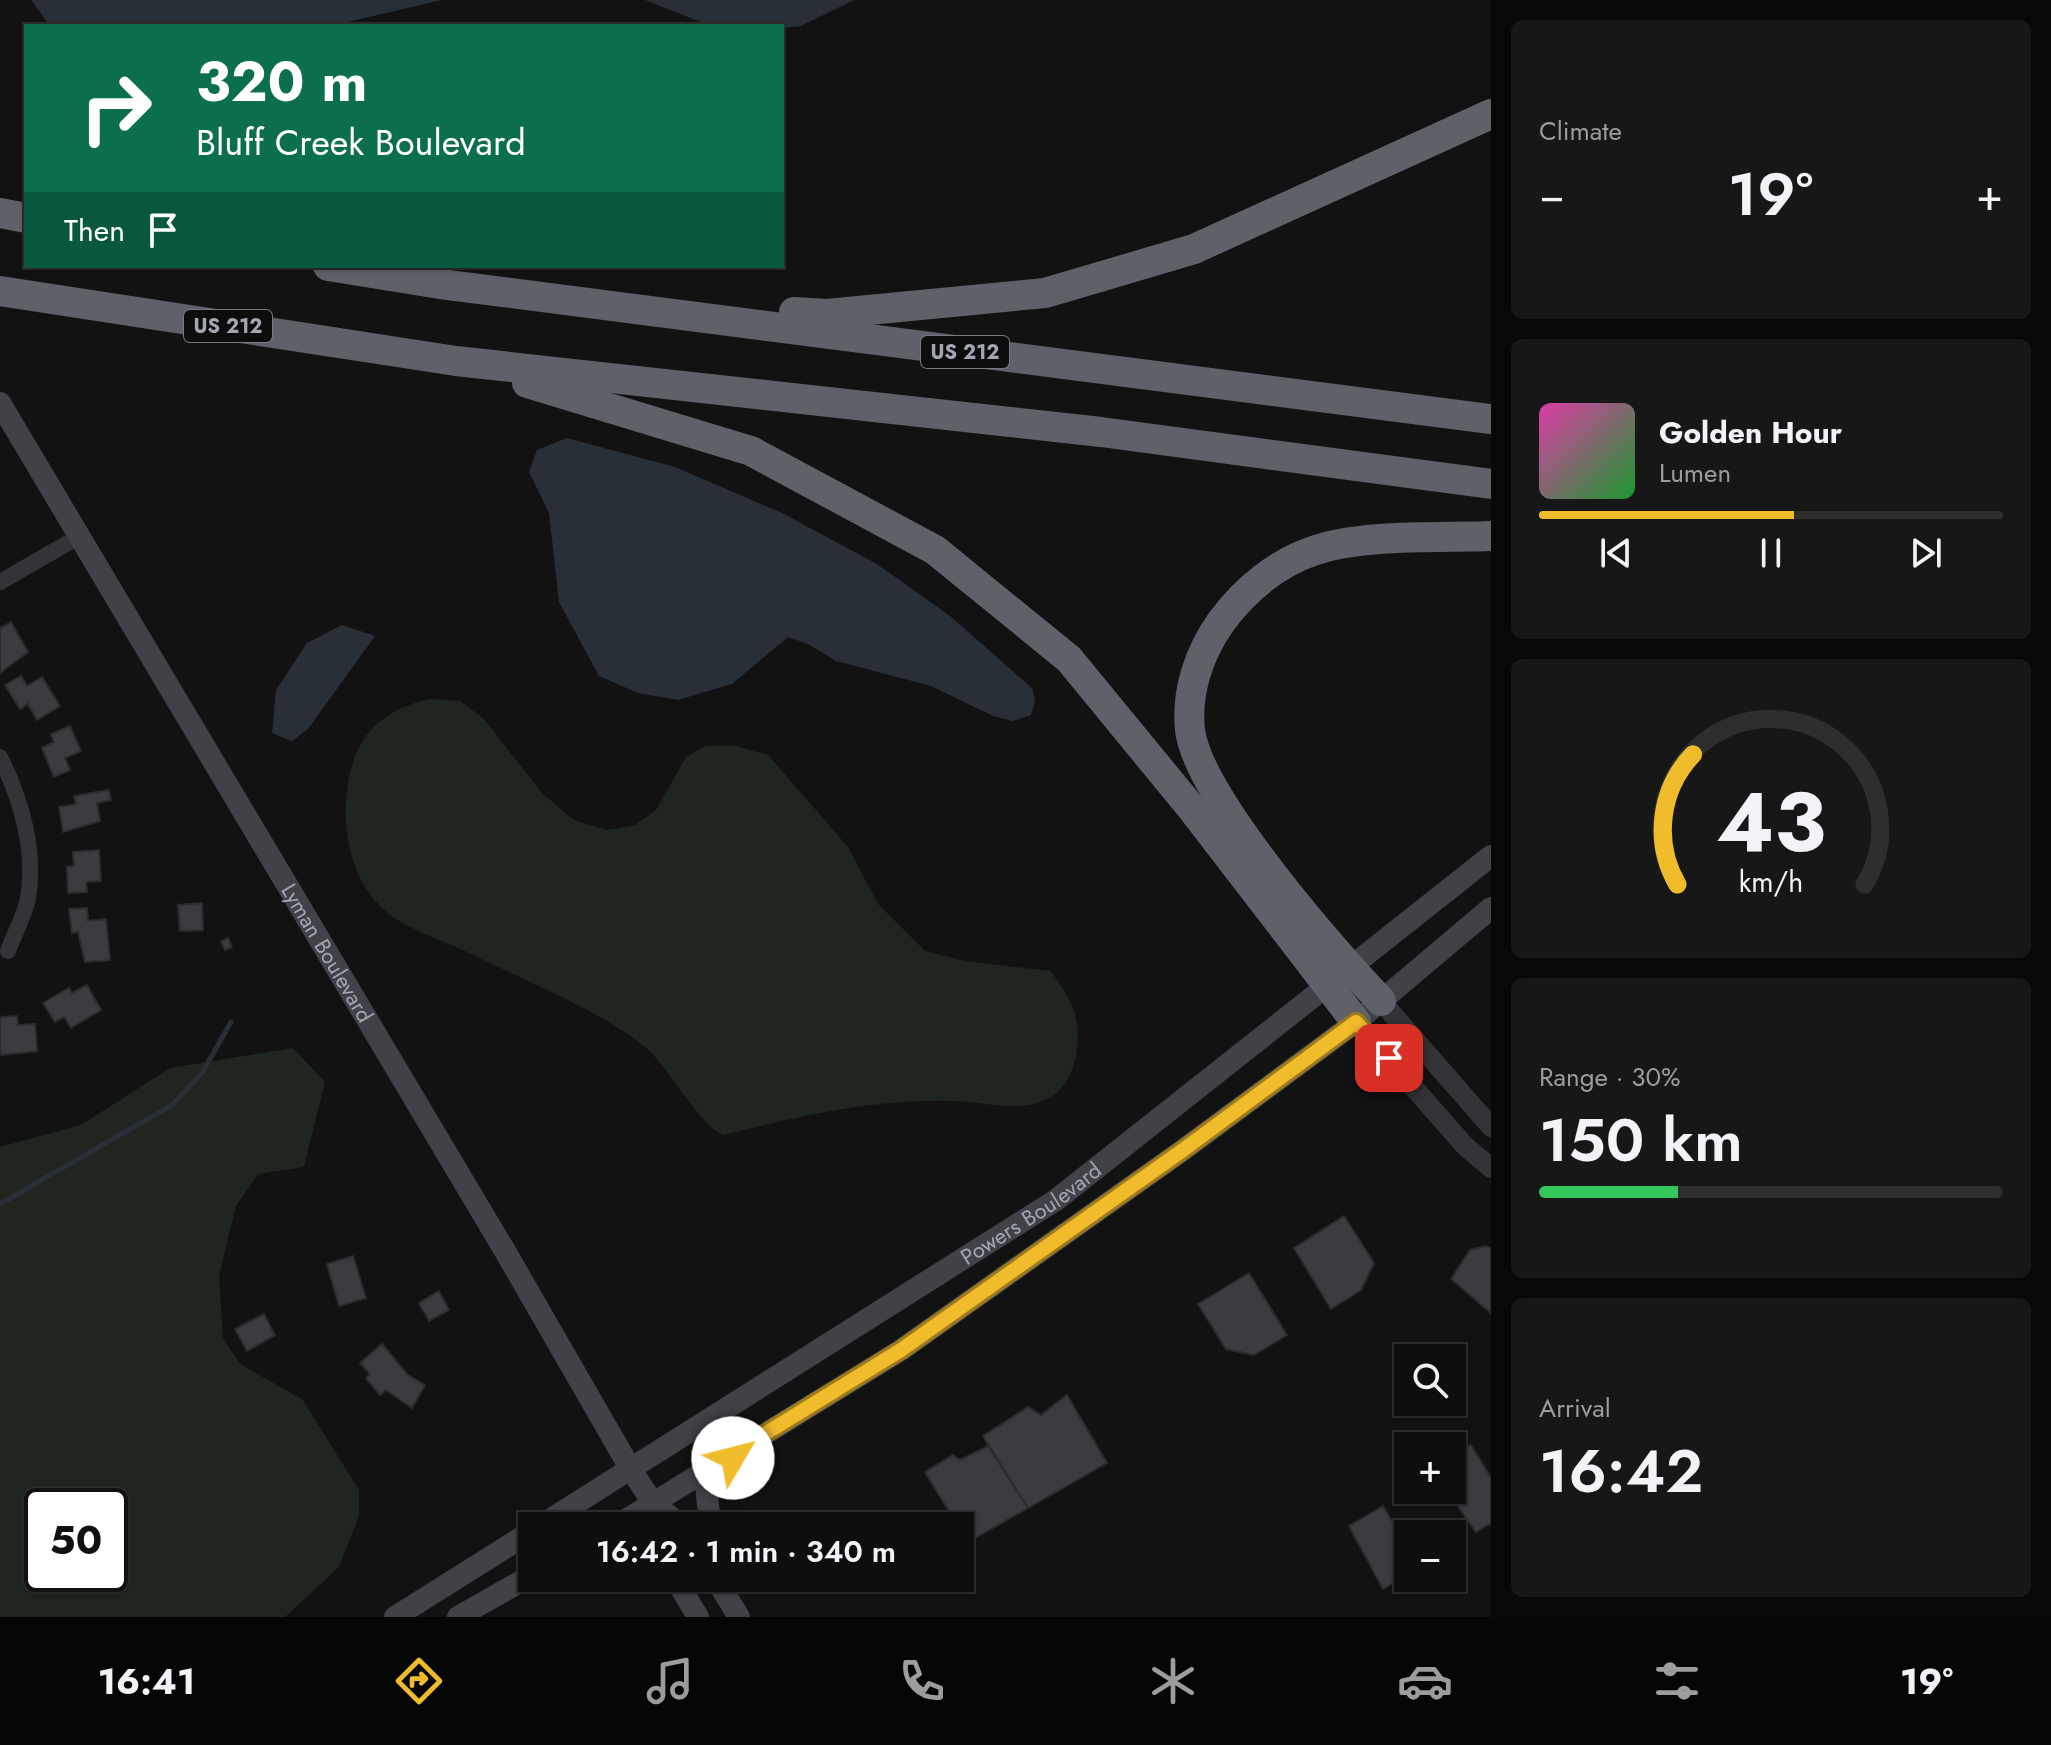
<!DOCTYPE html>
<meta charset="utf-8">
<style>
body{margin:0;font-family:Jost,sans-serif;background:#171717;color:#f1f3f6;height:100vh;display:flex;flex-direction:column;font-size:30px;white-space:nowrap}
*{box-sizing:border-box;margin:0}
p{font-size:26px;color:#9b9c9e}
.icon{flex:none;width:44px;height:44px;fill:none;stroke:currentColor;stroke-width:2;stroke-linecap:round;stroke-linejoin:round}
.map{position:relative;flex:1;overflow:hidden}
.sheet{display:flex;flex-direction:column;gap:20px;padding:20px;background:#080808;width:560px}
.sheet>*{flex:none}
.guide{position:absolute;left:24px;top:24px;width:760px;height:244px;border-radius:0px;box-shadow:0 2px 6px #0004,0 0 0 2px #2e2e2e;background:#0b6e4f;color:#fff;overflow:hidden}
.fabs{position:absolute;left:1394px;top:1344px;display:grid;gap:16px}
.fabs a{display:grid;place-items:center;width:72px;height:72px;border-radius:0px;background:#0e0e0e;box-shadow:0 2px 6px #0004,0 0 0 2px #2e2e2e;font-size:40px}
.speed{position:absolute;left:24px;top:1488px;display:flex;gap:16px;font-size:40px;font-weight:700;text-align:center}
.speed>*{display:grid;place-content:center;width:104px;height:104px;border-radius:50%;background:#0e0e0e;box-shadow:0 2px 6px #0004,0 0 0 2px #2e2e2e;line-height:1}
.speed .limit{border:4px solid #111;border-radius:12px;background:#fff;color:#111}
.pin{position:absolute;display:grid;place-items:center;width:68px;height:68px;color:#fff;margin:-34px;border-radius:16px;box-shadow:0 4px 12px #0006}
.me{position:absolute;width:88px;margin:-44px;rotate:53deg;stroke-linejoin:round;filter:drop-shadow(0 0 6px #0008)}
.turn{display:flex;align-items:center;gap:28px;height:168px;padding:0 40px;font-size:36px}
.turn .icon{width:104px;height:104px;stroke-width:2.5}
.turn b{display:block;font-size:56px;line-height:68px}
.then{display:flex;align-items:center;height:76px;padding:0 40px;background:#0003;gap:16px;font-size:30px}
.big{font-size:60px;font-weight:600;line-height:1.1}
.sheet .card{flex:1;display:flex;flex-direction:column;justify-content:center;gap:12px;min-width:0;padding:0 28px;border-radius:12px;background:#171717}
.sheet .dial{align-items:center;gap:0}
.dial svg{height:208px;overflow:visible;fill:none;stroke:#2e2e2e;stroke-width:7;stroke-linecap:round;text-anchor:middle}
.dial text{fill:#f1f3f6;stroke:none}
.song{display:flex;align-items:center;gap:24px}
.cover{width:96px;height:96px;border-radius:12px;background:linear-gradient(135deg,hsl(320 70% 55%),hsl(130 70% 35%))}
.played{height:8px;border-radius:4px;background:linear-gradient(90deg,#f1bc2c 55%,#2e2e2e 55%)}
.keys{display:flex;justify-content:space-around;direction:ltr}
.heat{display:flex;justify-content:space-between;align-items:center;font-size:44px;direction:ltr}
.charge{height:12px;border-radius:6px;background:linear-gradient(90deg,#34c759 30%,#2e2e2e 0)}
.trip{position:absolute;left:518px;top:1512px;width:456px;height:80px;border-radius:0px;background:#0e0e0e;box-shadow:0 2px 6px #0004,0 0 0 2px #2e2e2e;font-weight:600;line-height:80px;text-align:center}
.dock{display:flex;height:128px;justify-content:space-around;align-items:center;background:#060606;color:#9b9c9e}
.dock .icon{width:56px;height:56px}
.dock .on{color:#f1bc2c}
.dock b{font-size:36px;color:#f1f3f6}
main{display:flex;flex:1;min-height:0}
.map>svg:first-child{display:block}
.green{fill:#1e261f;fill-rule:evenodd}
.water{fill:#282f37}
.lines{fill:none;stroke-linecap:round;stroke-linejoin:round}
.stream{stroke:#282f37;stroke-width:5}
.building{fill:#3c3c40;stroke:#2c2c2f;stroke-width:2}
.minor{stroke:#333338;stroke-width:16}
.tertiary{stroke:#333338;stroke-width:20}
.secondary{stroke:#414248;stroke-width:22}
.motorway{stroke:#5f6169;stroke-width:30}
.route-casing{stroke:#9d7a1d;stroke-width:20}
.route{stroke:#f1bc2c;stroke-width:14}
.labels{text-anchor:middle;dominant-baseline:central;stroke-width:8;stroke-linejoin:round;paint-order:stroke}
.shield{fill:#0d0d0e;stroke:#767982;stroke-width:2}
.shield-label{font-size:20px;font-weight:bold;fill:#a3a7b4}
.street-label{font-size:22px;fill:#a3a7b4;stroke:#0d0d0e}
</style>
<main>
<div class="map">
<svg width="1491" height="1617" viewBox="0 0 1491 1617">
<rect width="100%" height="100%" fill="#121213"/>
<g class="green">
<path d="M 429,699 L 460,701 L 483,718 L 543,794 L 574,820 L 606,830 L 635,825 L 656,810 L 686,757 L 706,746 L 736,746 L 768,755 L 848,847 L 878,904 L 925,951 L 965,961 L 1051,971 C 1058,982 1068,995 1073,1008 C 1083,1034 1078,1081 1051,1097 C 1023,1114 984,1102 954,1101 C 876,1098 799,1116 723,1135 C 696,1123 670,1065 639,1042 C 592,1007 521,979 467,952 C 446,942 422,934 401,922 C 351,894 339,829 349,778 C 358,731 385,710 429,699 Z"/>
<path d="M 293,1048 L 325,1082 L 304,1167 L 258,1174 L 236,1206 L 219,1276 L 223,1338 L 240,1364 L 303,1400 L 359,1490 L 359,1516 L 339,1567 L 285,1617 L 0,1617 L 0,1147 L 81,1125 L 170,1068 ZM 42,1506 L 110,1506 L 110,1574 L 42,1574 Z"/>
</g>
<g class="water">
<polygon points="31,0 442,0 330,26 50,26"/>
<polygon points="645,0 854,0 801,26 782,28 711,26"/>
<polygon points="567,438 675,467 782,513 877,564 950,616 1032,688 1035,701 1031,715 1013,721 993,716 931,686 836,661 808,644 788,637 732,684 678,700 638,693 599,676 559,602 549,513 529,472 537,450"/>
<polygon points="342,625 375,636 308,729 292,741 272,733 276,690 307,643"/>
</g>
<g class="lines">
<polyline class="stream" points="0,1204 172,1105 202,1073 231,1022"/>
</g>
<g class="building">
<polygon points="11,622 28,652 0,673 0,628"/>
<polygon points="21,676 27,686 42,677 60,706 37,720 28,704 20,709 5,685"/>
<polygon points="70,726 81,751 65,758 70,770 54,777 42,748 54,742 51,734"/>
<polygon points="109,790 111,800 97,803 100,821 63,832 59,807 76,804 74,796"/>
<polygon points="99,850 101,881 86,882 87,892 68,893 67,867 74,866 73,852"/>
<polygon points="202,903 203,930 180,931 178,905"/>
<polygon points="87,908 88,921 106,919 110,960 85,962 78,932 72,933 69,909"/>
<polygon points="228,938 232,947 225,950 221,942"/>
<polygon points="87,985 101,1010 71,1028 64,1017 55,1022 43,1003 69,988 72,993"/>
<polygon points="17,1016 18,1025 35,1024 37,1051 0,1055 0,1017"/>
<polygon points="1344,1216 1374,1263 1361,1290 1331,1309 1294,1248"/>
<polygon points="1486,1246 1491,1249 1491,1313 1451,1279 1470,1250"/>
<polygon points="353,1256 366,1298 339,1306 327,1264"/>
<polygon points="1249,1273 1287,1335 1254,1355 1226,1349 1198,1304"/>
<polygon points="439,1291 449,1310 429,1321 419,1303"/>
<polygon points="264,1314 275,1335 247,1351 235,1329"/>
<polygon points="382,1344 408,1375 425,1385 412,1408 386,1390 380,1395 366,1378 370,1374 360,1363"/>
<polygon points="1067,1395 1107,1463 1028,1508 983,1436 1028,1407 1041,1415"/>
<polygon points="1471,1445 1491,1478 1491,1523 1476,1532 1450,1495 1452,1458"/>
<polygon points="988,1446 1028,1508 968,1542 925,1472 953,1455 960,1460"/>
<polygon points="1383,1506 1398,1531 1401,1529 1408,1540 1408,1574 1383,1589 1349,1526"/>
</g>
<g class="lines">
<g class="minor">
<polyline points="0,582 80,536"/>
<path d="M 0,757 C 21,799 36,850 28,898 C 25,915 14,934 8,951"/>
</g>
<g class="tertiary">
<polyline points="1381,1001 1491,1127"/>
<polyline points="1356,1022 1465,1146 1491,1168"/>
</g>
<g class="secondary">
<path id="s1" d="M 0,403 L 505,1251 L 630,1468 L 653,1503 L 682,1526"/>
<path id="s2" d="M 540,1526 L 1056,1200 L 1491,856"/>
<polyline points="616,1526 901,1350 1183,1150 1356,1022 1491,908"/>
<polyline points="710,1526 706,1484 723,1467"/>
<polyline points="675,1578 698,1617"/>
<polyline points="715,1578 739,1617"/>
<polyline points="395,1617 532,1531"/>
<polyline points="458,1617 532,1575"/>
</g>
<g class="motorway">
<polyline points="0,213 26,218"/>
<polyline points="328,266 440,284 1491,419"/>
<polyline points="0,291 456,361 1101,432 1491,484"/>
<polyline points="794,312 827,314 1045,293 1194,249 1491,114"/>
<polyline points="527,383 751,451 935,550 1069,659 1193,810 1356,1022"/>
<path d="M 1381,1001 C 1332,950 1198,796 1190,730 C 1186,692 1199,653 1221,622 C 1244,590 1278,562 1316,550 C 1363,534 1440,538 1491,536"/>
</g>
</g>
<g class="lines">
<g class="route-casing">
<polyline id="route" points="733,1458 750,1443 901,1350 1183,1150 1356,1022 1389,1058"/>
</g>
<use href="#route" class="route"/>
</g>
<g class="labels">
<g class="shield">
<rect x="184" y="310" width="88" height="32" rx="6"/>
<rect x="921" y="336" width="88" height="32" rx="6"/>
</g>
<g class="shield-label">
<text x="228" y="326">US 212</text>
<text x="965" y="352">US 212</text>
</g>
<g class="street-label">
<text stroke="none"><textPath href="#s1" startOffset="640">Lyman Boulevard</textPath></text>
<text stroke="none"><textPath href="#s2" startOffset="582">Powers Boulevard</textPath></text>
</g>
</g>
</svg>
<div class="fabs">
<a><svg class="icon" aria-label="search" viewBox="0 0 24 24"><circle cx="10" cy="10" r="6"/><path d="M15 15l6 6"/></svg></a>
<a>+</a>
<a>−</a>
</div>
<div class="speed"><div class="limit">50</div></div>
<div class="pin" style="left:1389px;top:1058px;background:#d93025"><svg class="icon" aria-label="arrive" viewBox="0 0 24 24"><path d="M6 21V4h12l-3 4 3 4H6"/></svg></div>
<svg class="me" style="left:733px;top:1458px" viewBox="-20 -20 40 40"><circle r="19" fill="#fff"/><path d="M0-13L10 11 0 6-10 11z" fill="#f1bc2c"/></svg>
<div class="trip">16:42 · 1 min · 340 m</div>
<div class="guide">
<div class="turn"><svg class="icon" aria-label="right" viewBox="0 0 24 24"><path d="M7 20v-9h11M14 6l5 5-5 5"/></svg><div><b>320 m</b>Bluff Creek Boulevard</div></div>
<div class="then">Then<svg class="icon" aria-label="arrive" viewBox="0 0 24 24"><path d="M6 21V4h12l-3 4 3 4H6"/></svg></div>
</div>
</div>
<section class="sheet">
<div class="card"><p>Climate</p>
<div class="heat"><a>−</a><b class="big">19°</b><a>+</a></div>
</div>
<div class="card">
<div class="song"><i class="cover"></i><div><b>Golden Hour</b><p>Lumen</p></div></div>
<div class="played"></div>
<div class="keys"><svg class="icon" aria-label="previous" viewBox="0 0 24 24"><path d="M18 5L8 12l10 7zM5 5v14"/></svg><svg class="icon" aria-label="pause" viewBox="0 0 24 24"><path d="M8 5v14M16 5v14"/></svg><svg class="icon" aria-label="next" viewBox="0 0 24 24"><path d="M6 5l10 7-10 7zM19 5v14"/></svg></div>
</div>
<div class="card dial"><svg viewBox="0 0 100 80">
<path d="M14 69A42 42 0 1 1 86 69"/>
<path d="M14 69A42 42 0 0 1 20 19" stroke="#f1bc2c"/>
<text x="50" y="56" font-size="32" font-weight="700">43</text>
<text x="50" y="72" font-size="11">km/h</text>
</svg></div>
<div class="card"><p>Range · 30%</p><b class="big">150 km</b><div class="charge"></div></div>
<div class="card"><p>Arrival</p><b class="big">16:42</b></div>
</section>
</main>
<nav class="dock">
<b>16:41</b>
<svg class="icon on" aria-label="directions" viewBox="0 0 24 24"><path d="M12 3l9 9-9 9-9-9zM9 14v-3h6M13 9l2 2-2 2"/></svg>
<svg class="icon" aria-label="music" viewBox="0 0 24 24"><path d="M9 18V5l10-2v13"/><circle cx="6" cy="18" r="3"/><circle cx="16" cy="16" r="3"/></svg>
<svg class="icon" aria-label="phone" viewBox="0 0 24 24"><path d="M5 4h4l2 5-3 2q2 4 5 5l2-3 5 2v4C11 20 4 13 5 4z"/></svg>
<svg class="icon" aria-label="climate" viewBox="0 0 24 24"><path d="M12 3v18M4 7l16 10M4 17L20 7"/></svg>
<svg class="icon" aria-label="car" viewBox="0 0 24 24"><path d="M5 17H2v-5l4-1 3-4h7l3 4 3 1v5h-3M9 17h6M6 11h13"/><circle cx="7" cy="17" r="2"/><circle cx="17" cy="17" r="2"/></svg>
<svg class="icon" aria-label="filters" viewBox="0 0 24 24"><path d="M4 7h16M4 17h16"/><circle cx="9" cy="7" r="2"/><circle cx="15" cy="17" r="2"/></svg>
<b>19°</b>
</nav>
